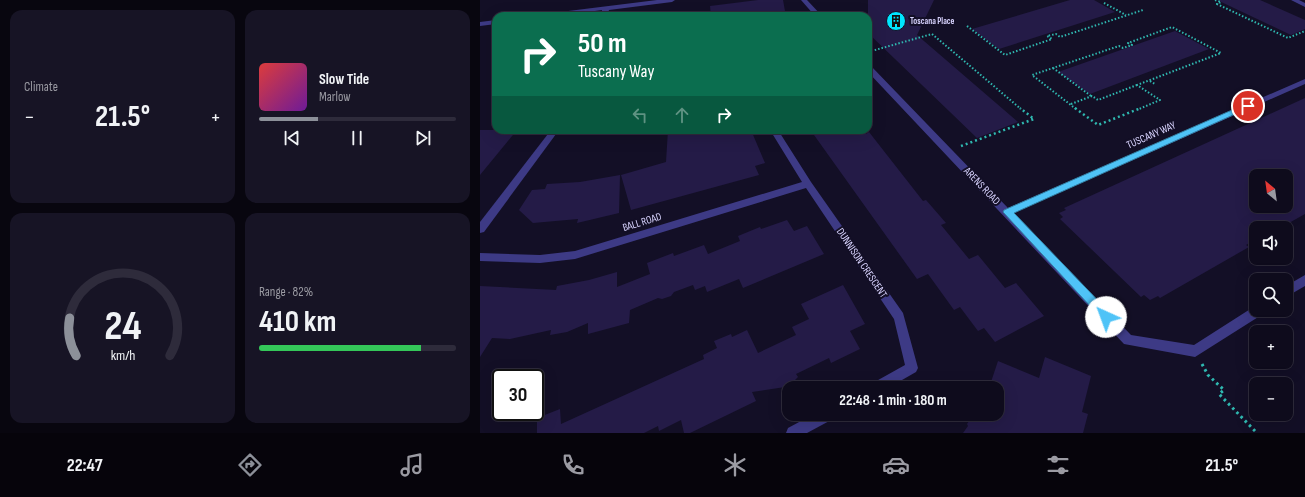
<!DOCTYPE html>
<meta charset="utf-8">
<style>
body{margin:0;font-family:"Sofia Sans Condensed",sans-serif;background:#171425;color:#f1f3f6;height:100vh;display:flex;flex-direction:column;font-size:15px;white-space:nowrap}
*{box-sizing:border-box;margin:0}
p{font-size:13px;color:#9b9ba3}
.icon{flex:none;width:22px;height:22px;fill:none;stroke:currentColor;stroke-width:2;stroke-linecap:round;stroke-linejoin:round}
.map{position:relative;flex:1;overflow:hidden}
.details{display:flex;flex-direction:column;gap:10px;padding:10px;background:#08060f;width:480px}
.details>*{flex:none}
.hud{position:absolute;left:12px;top:12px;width:380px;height:122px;border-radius:12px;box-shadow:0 4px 16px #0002,0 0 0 1px #2e2b3b;background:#0b6e4f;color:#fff;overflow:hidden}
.needle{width:26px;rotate:331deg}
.controls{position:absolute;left:769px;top:169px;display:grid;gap:8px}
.controls a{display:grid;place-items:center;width:44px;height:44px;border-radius:8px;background:#0e0b1c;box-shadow:0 4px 16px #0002,0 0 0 1px #2e2b3b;font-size:20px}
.speed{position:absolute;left:12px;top:369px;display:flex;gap:8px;font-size:20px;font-weight:700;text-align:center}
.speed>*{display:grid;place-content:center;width:52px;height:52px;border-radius:50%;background:#0e0b1c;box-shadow:0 4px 16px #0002,0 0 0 1px #2e2b3b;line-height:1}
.speed .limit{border:2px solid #111;border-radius:6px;background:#fff;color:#111}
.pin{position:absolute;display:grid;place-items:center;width:34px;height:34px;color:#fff;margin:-17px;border:2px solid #fff;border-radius:50%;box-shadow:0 1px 4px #0007}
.me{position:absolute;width:44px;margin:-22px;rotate:317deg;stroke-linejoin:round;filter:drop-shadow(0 0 3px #0008)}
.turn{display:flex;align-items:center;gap:14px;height:84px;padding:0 20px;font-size:18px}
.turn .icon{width:52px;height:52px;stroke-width:2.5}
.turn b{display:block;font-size:28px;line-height:34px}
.lanes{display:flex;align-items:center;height:38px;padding:0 20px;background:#0003;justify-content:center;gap:20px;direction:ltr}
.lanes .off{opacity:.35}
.big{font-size:30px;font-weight:700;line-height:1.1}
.details .tile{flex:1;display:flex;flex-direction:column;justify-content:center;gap:6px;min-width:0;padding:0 14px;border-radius:12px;background:#171425}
.details .dial{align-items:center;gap:0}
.dial svg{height:104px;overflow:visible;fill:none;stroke:#2e2b3b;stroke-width:7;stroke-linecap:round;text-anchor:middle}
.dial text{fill:#f1f3f6;stroke:none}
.song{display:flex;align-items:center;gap:12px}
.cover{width:48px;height:48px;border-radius:6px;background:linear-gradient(135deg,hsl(0 70% 55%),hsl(280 70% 35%))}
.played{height:4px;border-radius:2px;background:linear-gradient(90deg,#8c9099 30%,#2e2b3b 30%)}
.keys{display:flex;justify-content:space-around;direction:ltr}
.heat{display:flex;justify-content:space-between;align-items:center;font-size:22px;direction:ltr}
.charge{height:6px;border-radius:3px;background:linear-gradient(90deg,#34c759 82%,#2e2b3b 0)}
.details .tiles{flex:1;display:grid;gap:10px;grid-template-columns:repeat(2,1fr)}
.trip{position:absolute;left:302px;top:381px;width:222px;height:40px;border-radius:12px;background:#0e0b1c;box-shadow:0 4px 16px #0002,0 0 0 1px #2e2b3b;font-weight:700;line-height:40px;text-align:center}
.tabs{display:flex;height:64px;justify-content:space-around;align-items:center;background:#06040b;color:#9b9ba3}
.tabs .icon{width:28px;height:28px}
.tabs .current{color:#8c9099}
.tabs b{font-size:18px;color:#f1f3f6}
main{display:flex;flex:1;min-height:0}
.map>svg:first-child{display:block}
.building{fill:#241b47;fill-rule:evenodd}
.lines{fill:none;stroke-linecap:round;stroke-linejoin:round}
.path-far2{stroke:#2fb8b0;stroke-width:2;stroke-dasharray:1.5 2;stroke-linecap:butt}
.path-far1{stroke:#2fb8b0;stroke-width:2.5;stroke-dasharray:2 3;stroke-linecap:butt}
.path{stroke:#2fb8b0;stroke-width:3;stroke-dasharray:2.5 3.5;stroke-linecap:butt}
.minor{fill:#3d3a85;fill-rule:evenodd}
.route{fill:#4fc3f7;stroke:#337fa1}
.labels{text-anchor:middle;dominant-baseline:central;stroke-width:4;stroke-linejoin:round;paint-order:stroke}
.far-poi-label{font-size:9px;font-weight:bold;fill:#d9d4ff;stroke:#130f26;text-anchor:start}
.street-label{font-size:11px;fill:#d9d4ff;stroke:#130f26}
</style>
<main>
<section class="details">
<div class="tiles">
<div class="tile"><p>Climate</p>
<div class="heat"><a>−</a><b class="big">21.5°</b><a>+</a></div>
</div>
<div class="tile">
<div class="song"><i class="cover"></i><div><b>Slow Tide</b><p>Marlow</p></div></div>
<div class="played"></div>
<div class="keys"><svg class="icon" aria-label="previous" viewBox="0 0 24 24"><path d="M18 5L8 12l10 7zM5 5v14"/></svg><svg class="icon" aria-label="pause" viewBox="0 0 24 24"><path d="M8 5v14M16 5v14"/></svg><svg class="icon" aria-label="next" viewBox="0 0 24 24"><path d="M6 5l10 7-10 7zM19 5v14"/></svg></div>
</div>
<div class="tile dial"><svg viewBox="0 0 100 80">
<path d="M14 69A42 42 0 1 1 86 69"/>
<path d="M14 69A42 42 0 0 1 9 40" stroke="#8c9099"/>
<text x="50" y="56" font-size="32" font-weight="700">24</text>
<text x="50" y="72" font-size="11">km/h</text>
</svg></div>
<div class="tile"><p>Range · 82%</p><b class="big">410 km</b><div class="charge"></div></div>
</div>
</section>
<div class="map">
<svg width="825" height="433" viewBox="0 0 825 433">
<rect width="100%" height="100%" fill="#130f26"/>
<g class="building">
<polygon points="278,0 303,0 305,11 268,16 231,16 230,6"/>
<polygon points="388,0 454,0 437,35 538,122 497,138 388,33"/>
<polygon points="590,0 614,0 635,12 519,49 492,29"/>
<polygon points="737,0 780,0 825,20 825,29 811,35"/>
<polygon points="695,31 729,49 610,94 578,72"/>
<path d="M 825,98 L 825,214 L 800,228 L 776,228 L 776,239 L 766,245 L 769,247 L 680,298 L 678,296 L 670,300 L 664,295 L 661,297 L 580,219 L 583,217 L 579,213 L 586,210 L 584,208 ZM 776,176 L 806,176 L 806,206 L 776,206 Z"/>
<polygon points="0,130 37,130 0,175"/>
<polygon points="188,130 271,130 285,163 275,166 279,175 151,210 141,175 186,162"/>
<polygon points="348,130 383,130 386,134 389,132 443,201 446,200 466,223 461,225 489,259 498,255 525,288 536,283 564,316 515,342 504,328 498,331 480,307 474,310 448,274 437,279 334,135"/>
<polygon points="140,175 139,213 97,223 98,219 53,223 39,210 52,190 65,189 67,184 100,182"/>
<polygon points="307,220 314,231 327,226 344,254 263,288 259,279 227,292 225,286 215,290 213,285 194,292 191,296 182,299 178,298 150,310 149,323 108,334 108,323 87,332 70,335 71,330 30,339 12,338 0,357 0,286 76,290 77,286 109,280 137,272 137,287 170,274 167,263 193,253 194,256 224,245 228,254 260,241 258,236 280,227 281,229"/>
<polygon points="363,285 385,324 370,331 380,349 351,363 349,358 316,374 318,377 311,384 305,387 272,392 276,401 210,433 204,433 201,420 179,431 178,426 164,433 57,433 57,418 80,409 81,424 224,359 223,355 237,348 234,341 251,334 252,337 267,330 278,353 316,335 312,327 329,319 321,304"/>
<polygon points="565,357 611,376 602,412 608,414 603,433 483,433 488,426 487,424 494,414 517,414 517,388 509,388 518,361 559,378"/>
</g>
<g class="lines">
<g class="path-far2">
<polyline points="735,0 741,2 737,4 808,38 825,31"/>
<polyline points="624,3 646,15"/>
<polyline points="487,26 525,55 572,39 567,36 576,34 580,37 663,10"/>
<polyline points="388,52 452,34 541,109"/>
<polyline points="573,68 611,96"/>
<polyline points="670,81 675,84"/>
<polyline points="591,104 612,96 618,100 657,85"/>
<polyline points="596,109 552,75 639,46 643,48 652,45 648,43 692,27 741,53 657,85 680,100 659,109"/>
</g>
<g class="path-far1">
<polyline points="595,108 618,125 661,108"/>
<polyline points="481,146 554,119 540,108"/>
</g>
<polyline class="path" points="722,364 728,375 744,390 739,394 777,433"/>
<g class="minor">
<polygon points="177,0 195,0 192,2 129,10 127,16 121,16 122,10 79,16 61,16 64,14"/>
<polygon points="321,0 327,0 342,16 335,16"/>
<polygon points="811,0 819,0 825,3 825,7"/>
<polygon points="16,20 16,24 0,26 0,22"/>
<polygon points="388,66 391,66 528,208 825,79 825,84 533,213 651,335 714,345 775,306 776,310 785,310 783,314 715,357 644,344 388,72"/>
<polygon points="71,130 79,130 4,232 0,233 0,222"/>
<polygon points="290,130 298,130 331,182 423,313 438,368 436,372 408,388 389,388 391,384 425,365 414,319 326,188 95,259 60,263 0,261 0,253 60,255 95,251 322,182"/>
<polygon points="825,275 825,286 806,297 806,286"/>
<polygon points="334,414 355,414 353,419 327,433 306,433 308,428"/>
</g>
</g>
<polygon class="route" points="768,103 771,104 771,107 534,213 630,313 632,317 630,320 626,321 623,320 523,212 524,210"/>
<defs>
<g id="building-disc" transform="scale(1)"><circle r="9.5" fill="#00e5ff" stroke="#130f26"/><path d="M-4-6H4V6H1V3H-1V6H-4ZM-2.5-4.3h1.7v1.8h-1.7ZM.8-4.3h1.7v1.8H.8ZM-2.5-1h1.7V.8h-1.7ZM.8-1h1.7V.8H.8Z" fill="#111"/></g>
</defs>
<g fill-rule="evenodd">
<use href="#building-disc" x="416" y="21"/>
</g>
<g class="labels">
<g class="far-poi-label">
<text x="430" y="21">Toscana Place</text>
</g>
<g class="street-label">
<text transform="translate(671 135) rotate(-24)">TUSCANY WAY</text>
<text transform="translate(502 186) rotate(46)">ARENS ROAD</text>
<text transform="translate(162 222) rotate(-17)">BALL ROAD</text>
<text transform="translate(382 263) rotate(56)">DUNNISON CRESCENT</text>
</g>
</g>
</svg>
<div class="controls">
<a><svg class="needle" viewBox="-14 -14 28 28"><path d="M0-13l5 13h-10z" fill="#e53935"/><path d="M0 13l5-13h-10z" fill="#9b9ba3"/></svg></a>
<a><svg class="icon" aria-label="sound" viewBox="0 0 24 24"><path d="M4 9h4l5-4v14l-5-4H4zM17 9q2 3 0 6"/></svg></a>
<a><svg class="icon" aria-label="search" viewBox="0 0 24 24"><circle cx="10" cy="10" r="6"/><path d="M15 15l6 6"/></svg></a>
<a>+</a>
<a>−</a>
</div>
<div class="speed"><div class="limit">30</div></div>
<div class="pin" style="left:768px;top:106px;background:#d93025"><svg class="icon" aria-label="arrive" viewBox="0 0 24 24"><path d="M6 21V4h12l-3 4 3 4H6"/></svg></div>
<svg class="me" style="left:626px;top:317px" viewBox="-20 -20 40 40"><circle r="19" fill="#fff"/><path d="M0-13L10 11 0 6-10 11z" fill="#4fc3f7"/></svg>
<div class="trip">22:48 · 1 min · 180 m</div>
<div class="hud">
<div class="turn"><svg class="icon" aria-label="right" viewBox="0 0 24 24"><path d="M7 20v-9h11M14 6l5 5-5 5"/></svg><div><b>50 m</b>Tuscany Way</div></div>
<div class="lanes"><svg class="icon off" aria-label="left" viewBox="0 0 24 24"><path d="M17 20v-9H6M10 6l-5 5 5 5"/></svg><svg class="icon off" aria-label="ahead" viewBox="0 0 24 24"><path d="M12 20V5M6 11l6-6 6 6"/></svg><svg class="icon" aria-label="right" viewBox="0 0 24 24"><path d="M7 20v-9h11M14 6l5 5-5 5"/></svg></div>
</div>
</div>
</main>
<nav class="tabs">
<b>22:47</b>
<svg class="icon current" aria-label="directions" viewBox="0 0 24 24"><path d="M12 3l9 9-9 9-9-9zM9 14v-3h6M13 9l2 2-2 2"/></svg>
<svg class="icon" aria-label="music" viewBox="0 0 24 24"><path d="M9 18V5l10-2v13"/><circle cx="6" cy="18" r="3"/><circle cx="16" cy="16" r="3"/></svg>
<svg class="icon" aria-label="phone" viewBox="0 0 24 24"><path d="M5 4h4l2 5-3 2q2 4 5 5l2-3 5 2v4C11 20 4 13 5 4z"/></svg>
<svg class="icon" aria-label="climate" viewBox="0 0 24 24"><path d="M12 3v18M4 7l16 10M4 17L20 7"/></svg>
<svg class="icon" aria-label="car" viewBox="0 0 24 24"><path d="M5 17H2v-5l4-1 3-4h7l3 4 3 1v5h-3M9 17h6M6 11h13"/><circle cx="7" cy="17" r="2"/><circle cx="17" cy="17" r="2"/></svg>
<svg class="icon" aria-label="filters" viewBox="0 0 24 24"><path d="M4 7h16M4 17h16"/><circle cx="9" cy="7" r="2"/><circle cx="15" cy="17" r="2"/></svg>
<b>21.5°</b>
</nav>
